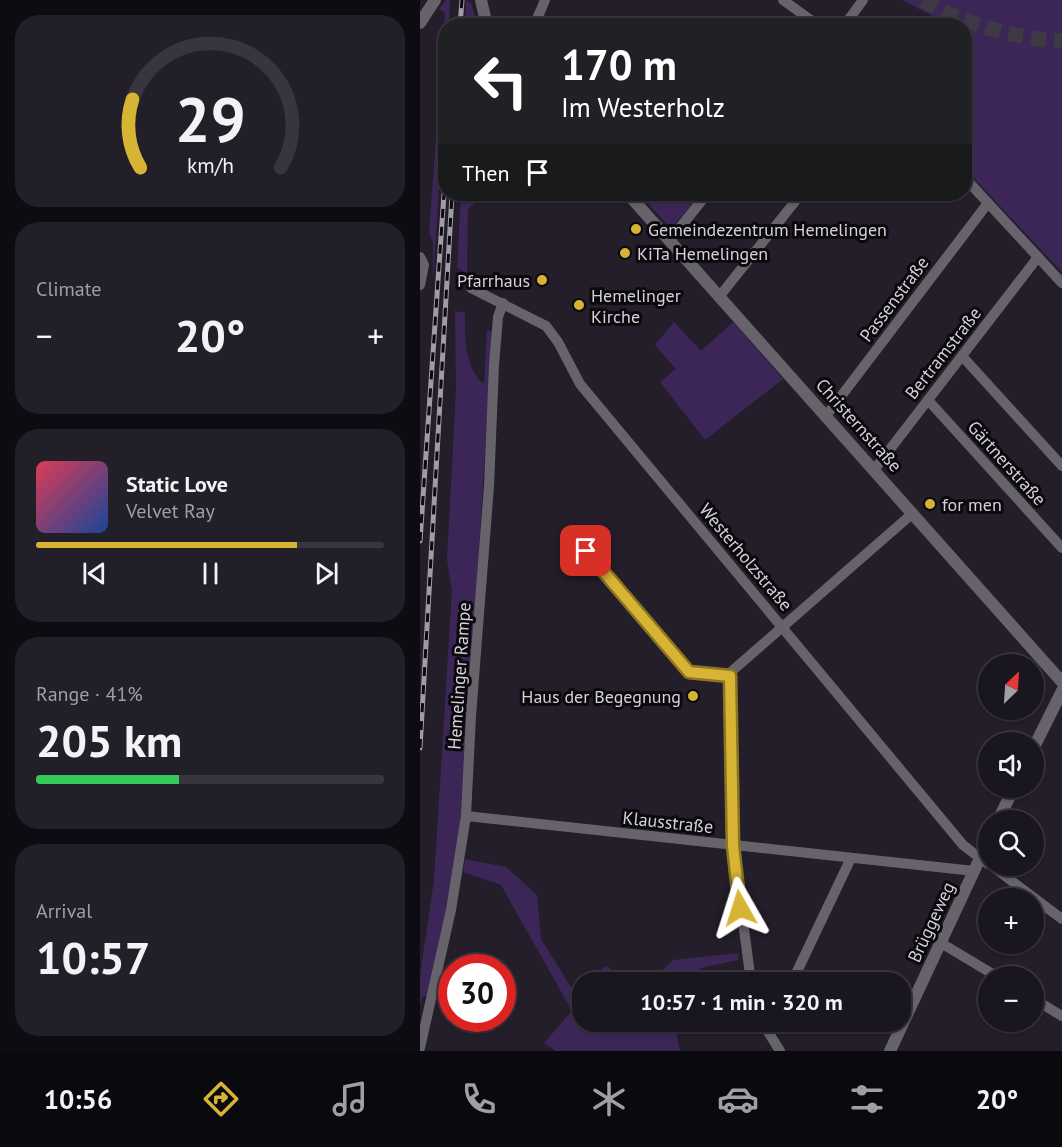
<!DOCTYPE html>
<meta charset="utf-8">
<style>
body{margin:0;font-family:"PT Sans",sans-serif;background:#231f29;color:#f1f3f6;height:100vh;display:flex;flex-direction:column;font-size:22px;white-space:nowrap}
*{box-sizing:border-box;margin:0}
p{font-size:20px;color:#9f9fa5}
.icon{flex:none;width:33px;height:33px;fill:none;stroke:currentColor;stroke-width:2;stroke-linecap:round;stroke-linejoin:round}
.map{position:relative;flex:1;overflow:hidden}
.panel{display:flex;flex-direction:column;gap:15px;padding:15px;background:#0e0c12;width:420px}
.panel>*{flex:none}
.guide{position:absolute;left:18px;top:18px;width:534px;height:183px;border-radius:24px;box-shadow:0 2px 4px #0004,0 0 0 2px #38353e;background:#202124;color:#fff;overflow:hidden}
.needle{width:39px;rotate:25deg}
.buttons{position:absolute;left:558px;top:654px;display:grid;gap:12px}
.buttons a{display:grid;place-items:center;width:66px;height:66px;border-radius:50%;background:#1a1620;box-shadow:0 2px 4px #0004,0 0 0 2px #38353e;font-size:30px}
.speed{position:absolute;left:18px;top:954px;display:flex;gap:12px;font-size:30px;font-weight:700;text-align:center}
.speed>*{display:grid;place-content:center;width:78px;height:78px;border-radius:50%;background:#1a1620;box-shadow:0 2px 4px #0004,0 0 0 2px #38353e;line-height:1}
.speed .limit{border:9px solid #d22;background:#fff;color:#111}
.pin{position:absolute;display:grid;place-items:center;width:51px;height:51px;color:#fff;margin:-26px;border-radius:12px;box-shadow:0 3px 9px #0006}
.me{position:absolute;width:66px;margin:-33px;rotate:354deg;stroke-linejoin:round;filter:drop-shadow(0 0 4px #0008)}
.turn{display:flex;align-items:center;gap:21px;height:126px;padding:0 24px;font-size:27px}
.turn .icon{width:78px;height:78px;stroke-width:2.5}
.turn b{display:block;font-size:42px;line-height:51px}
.then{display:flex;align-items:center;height:57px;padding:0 24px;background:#0003;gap:12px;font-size:22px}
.big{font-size:45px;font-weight:800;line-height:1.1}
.panel .widget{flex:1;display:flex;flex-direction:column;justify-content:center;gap:9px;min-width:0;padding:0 21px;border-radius:24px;background:#231f29}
.panel .dial{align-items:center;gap:0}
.dial svg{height:156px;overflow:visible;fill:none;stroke:#38353e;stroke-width:7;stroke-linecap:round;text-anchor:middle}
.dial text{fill:#f1f3f6;stroke:none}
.song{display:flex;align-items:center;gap:18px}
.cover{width:72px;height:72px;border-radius:9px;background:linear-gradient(135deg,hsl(350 70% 55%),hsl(220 70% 35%))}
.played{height:6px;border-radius:3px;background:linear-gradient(90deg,#d8b434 75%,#38353e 75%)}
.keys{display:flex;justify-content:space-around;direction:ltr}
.heat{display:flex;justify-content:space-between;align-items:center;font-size:33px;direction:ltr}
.charge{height:9px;border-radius:4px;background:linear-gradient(90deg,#34c759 41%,#38353e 0)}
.trip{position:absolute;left:152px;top:972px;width:339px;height:60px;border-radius:24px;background:#1a1620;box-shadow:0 2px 4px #0004,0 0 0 2px #38353e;font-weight:800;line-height:60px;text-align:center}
.tab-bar{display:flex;height:96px;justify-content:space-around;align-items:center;background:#0a090d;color:#9f9fa5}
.tab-bar .icon{width:42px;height:42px}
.tab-bar .current{color:#d8b434}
.tab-bar b{font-size:27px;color:#f1f3f6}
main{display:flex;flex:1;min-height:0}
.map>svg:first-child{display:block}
.green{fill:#3c2657}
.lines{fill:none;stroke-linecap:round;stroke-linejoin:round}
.primary-tunnel{stroke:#3e3944;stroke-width:15;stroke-dasharray:15 8;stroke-linecap:butt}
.minor{stroke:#66646a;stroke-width:10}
.tertiary{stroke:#66646a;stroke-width:12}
.rail-casing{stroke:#a09ca5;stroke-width:5}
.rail{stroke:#0b090e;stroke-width:3;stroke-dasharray:9;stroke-linecap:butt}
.route-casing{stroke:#8c7522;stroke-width:15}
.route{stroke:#d8b434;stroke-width:10}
.poi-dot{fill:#d8b434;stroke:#0b090e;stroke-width:2}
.labels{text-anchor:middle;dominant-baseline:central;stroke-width:6;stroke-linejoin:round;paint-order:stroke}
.poi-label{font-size:18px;fill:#d4d1d9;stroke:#0b090e;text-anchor:start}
.street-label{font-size:18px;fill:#d4d1d9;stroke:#0b090e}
</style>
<main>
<section class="panel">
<div class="widget dial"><svg viewBox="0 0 100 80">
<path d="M14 69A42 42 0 1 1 86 69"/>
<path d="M14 69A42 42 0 0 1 10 34" stroke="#d8b434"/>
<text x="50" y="56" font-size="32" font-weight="700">29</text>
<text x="50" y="72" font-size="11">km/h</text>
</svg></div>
<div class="widget"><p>Climate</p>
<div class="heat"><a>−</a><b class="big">20°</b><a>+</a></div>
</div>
<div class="widget">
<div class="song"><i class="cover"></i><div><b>Static Love</b><p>Velvet Ray</p></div></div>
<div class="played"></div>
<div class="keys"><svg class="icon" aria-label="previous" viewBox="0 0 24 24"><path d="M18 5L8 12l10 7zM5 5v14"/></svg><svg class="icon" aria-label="pause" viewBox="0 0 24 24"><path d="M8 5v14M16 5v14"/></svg><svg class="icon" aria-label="next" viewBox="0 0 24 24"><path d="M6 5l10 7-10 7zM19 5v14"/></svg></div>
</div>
<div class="widget"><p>Range · 41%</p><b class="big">205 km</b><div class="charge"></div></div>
<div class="widget"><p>Arrival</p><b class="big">10:57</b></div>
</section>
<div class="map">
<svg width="642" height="1051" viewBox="0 0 642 1051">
<rect width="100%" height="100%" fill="#231e2a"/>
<g class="green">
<polygon points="26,0 30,0 29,25 26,26 25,91 13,283 13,242 9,233 25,13 19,9"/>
<polygon points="46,0 51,3 57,25 45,25"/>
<polygon points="482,0 642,0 642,272 545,169 544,26 525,25 526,23"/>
<polygon points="41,194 65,194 48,209 47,273 37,268"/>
<polygon points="220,194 280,194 251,229"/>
<path d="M 35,311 L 45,313 C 45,336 44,368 64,384 L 67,330 L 72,332 L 69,389 L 42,815 L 28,905 L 7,996 L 2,997 L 0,1007 L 0,976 L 14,880 L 32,591 L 27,559 L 36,390 Z"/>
<polygon points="254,322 281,351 313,322 363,379 285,440 240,382 256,369 235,345"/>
<polygon points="45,859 86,867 117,895 121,939 151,987 187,966 207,982 162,982 162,1022 254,1022 260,1051 136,1051 124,1043 152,1011 81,885 43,872"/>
<polygon points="318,953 318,960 281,968 269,982 230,982 253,960"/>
</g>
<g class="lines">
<path class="primary-tunnel" d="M 503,0 C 540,22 598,40 642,41"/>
<g class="minor">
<polyline points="363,0 399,26"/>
<polyline points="114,26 125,0"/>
<polyline points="424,26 443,0"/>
<polyline points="544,177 642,283"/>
<polyline points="250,240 287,194"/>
<polyline points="0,257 4,265 0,285"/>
<polyline points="51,288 126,326 138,342 160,384 543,845 568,864"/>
<polyline points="299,297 381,194"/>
<polyline points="542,356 642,466"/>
<polyline points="508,400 642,548"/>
<polyline points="406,416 568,203"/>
<polyline points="454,470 618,257"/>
<polyline points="166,551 269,672 310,676"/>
<polyline points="46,816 554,871"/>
<polyline points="572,866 642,919"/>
<polyline points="521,943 576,976"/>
<polyline points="331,982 313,846 310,676 312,671 493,513"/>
<polyline points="372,982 431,858"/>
<polyline points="614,999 642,1016"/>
<polyline points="342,1022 360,1051"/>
<polyline points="0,1048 31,910 46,816 51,716 69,486 74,365 78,317 83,303"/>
</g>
<g class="tertiary">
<polyline points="61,0 67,26"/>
<polyline points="0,23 15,0"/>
<polyline points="208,194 642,682"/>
<polyline points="614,747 642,691"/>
<polyline points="578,820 594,788"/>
<polyline points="470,1051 568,841"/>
</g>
<g class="rail-casing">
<g id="rail">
<polyline points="40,26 42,0"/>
<polyline points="0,541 26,165"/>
<polyline points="0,748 32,194"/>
</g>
</g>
<use href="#rail" class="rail"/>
</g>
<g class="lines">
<g class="route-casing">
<polyline id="route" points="166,551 269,672 310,676 313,846 320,908"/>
</g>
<use href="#route" class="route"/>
</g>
<g class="poi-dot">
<circle cx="216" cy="229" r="6"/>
<circle cx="205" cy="253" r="6"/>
<circle cx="122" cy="280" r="6"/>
<circle cx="159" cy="305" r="6"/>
<circle cx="510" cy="504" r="6"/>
<circle cx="273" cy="696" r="6"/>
</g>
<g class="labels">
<g class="poi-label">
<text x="228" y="229">Gemeindezentrum Hemelingen</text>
<text x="217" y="253">KiTa Hemelingen</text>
<text x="110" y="280" text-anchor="end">Pfarrhaus</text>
<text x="171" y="295">Hemelinger<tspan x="171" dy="21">Kirche</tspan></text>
<text x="522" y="504">for men</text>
<text x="261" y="696" text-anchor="end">Haus der Begegnung</text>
</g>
<g class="street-label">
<text transform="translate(474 299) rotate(-53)">Passenstraße</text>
<text transform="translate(523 353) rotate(-52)">Bertramstraße</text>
<text transform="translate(439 425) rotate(48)">Christernstraße</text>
<text transform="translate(587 463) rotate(48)">Gärtnerstraße</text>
<text transform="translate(326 557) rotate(50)">Westerholzstraße</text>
<text transform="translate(39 676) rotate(-86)">Hemelinger Rampe</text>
<text transform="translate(248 822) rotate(6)">Klausstraße</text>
<text transform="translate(511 922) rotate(-65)">Brüggeweg</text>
</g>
</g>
</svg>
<div class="buttons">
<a><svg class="needle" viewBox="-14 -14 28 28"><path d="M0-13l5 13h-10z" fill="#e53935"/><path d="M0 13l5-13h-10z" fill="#9f9fa5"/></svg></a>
<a><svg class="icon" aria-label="sound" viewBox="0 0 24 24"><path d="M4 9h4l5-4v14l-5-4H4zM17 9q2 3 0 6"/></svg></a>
<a><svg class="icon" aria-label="search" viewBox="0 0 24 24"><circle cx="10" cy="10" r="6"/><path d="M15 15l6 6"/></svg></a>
<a>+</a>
<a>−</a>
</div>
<div class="speed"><div class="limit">30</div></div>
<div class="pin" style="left:166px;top:551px;background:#d93025"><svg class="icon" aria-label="arrive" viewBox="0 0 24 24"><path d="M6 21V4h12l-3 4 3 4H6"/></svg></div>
<svg class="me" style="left:320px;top:908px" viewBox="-20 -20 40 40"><path d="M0-17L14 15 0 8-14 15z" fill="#d8b434" stroke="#fff" stroke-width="4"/></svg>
<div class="trip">10:57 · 1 min · 320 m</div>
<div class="guide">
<div class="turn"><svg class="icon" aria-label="left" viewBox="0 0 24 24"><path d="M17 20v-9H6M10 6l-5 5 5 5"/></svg><div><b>170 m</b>Im Westerholz</div></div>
<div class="then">Then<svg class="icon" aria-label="arrive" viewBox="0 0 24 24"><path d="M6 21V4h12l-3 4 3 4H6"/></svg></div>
</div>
</div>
</main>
<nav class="tab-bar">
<b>10:56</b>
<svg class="icon current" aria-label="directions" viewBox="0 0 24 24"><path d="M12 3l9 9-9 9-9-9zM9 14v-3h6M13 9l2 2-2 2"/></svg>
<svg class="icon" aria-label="music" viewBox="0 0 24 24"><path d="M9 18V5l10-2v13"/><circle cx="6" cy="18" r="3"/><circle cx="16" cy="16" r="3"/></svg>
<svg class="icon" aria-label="phone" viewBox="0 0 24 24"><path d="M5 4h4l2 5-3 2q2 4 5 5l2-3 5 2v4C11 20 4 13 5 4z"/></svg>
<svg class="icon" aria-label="climate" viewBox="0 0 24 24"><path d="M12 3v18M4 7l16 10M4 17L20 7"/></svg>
<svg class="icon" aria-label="car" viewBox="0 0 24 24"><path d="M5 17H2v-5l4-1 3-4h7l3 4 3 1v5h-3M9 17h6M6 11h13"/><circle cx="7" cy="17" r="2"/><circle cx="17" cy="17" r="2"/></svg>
<svg class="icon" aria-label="filters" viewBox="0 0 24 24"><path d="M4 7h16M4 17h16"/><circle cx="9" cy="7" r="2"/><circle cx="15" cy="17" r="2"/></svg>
<b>20°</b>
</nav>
